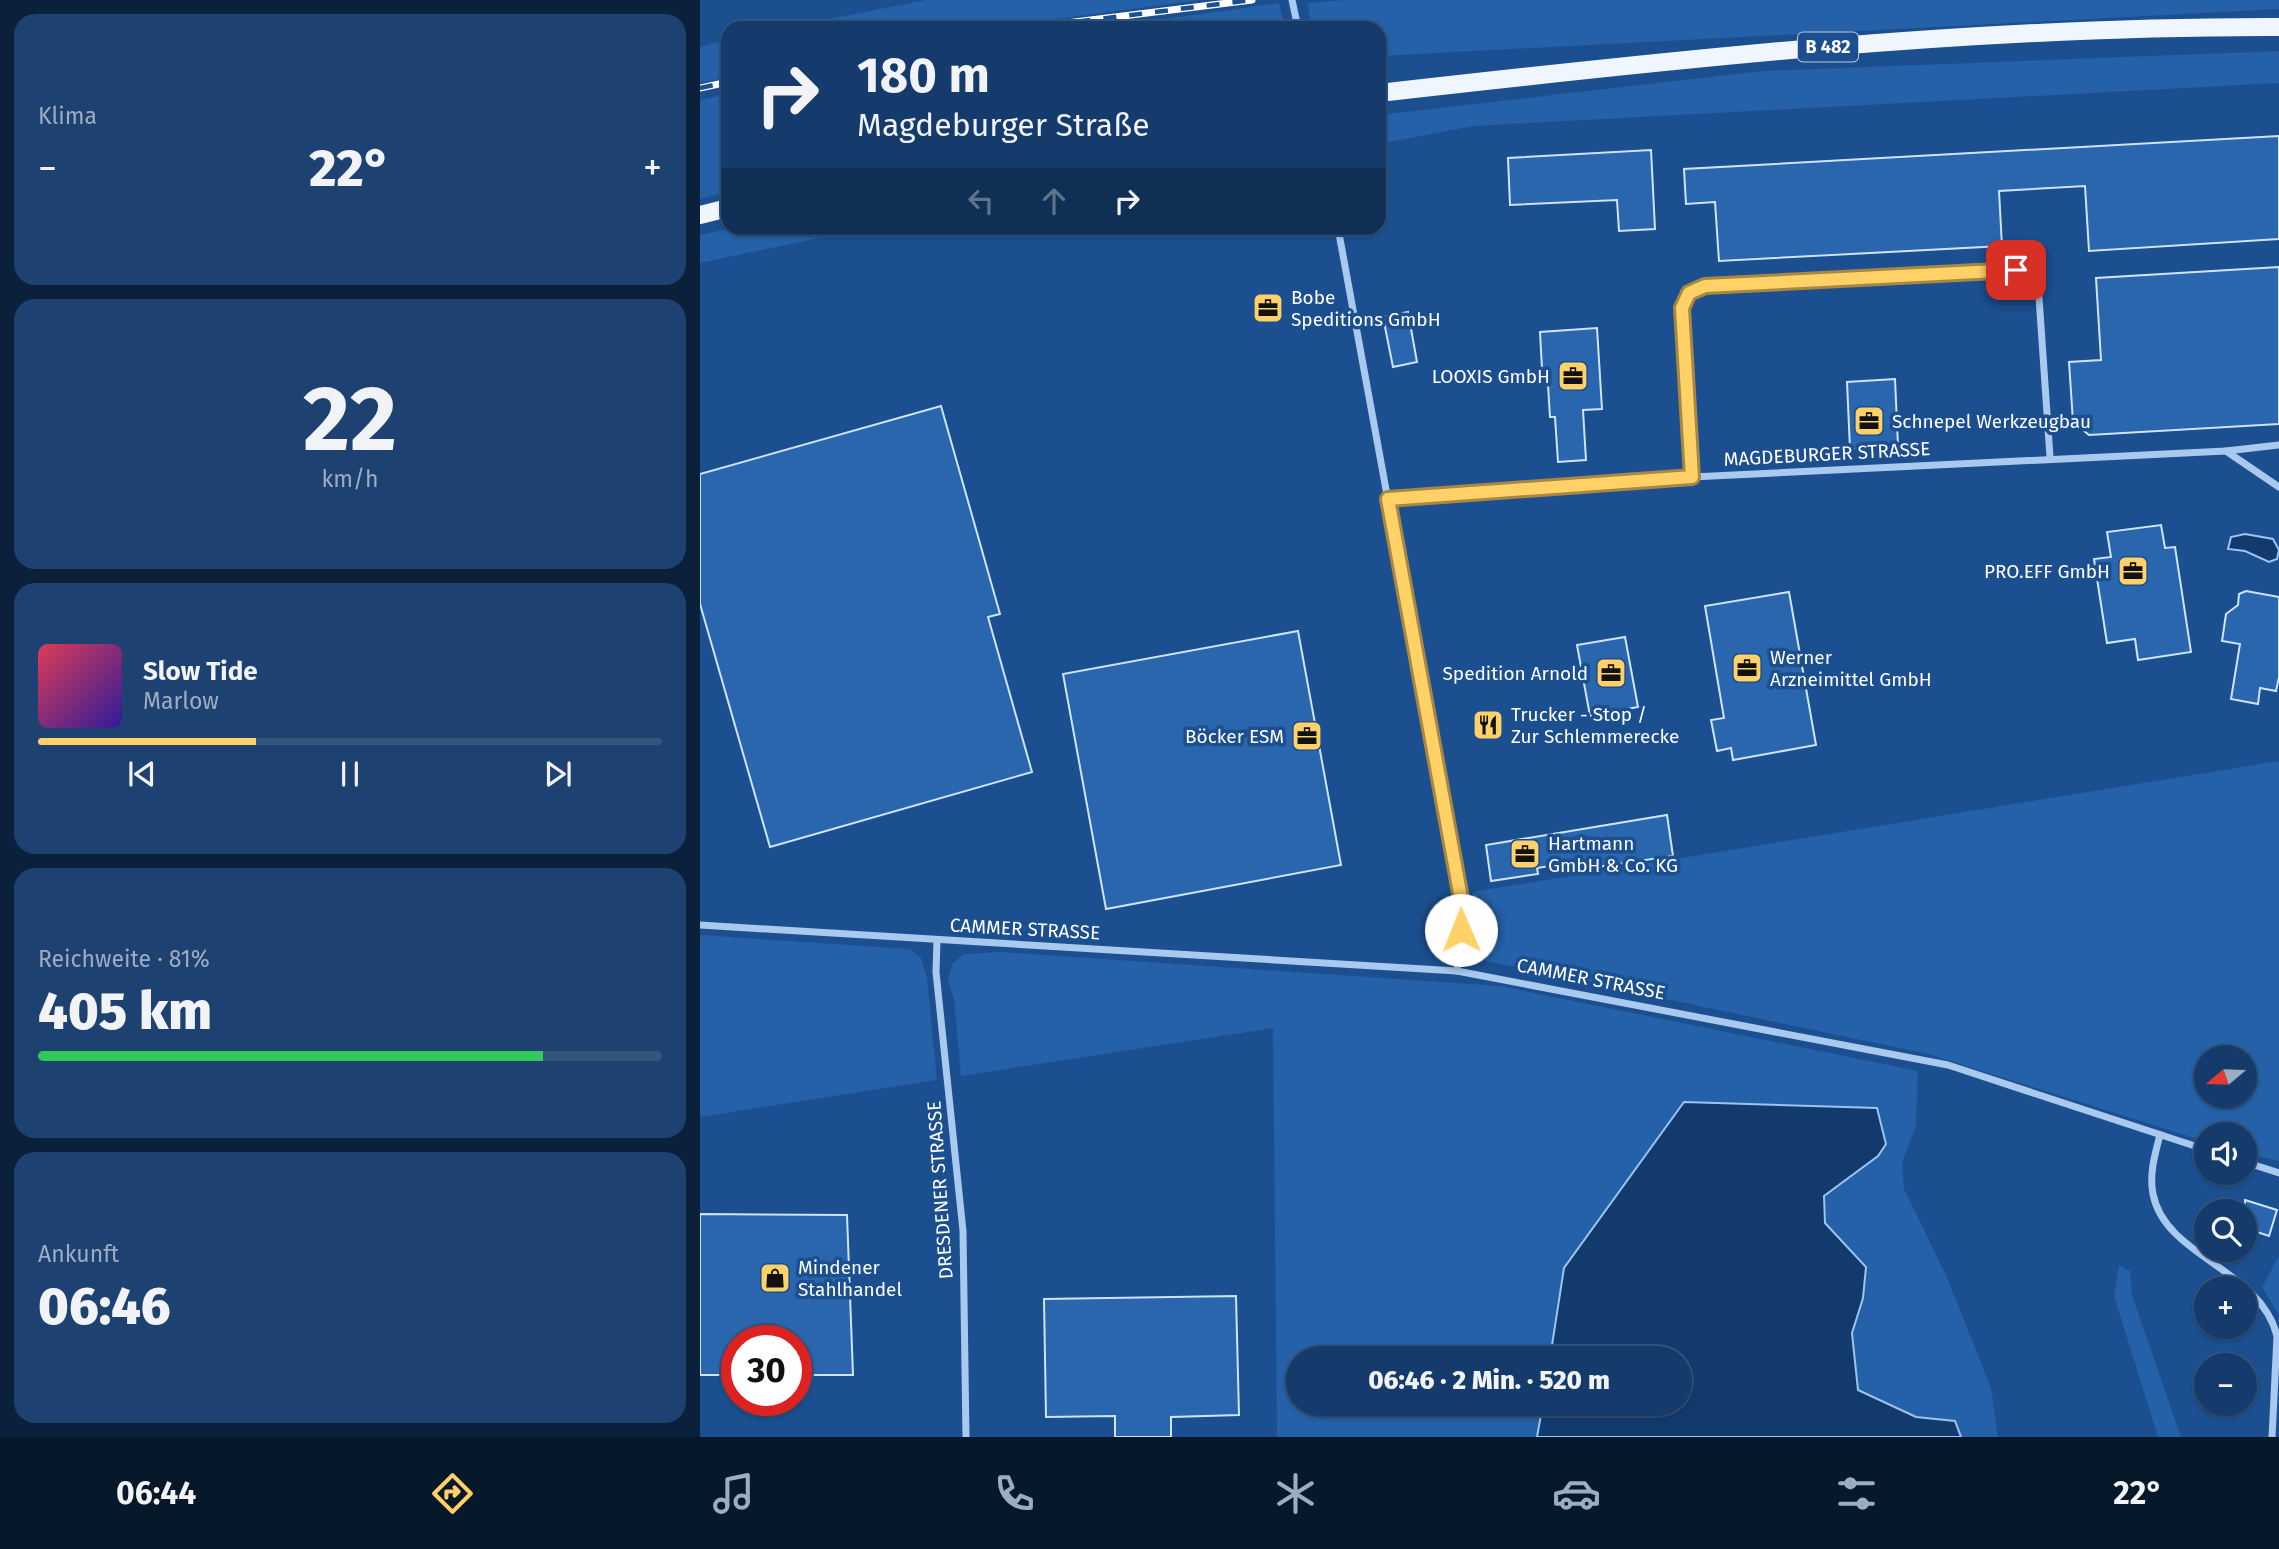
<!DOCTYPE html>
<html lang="de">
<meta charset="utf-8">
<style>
body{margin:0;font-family:"Fira Sans",sans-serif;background:#1d4271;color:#f1f3f6;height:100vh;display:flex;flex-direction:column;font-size:26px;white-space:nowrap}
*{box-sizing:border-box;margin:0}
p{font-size:23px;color:#9dadc1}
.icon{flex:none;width:38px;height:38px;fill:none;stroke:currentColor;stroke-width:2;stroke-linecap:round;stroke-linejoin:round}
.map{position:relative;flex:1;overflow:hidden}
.side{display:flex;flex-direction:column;gap:14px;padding:14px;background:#0b203b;width:700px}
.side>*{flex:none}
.hud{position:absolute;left:21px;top:21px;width:665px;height:214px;border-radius:21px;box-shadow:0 2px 5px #0004,0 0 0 2px #33557e;background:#143b6b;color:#f1f3f6;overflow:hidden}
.needle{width:46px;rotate:251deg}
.fabs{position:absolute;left:1494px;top:1045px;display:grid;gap:14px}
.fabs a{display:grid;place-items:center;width:63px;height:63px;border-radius:50%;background:#143b6b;box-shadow:0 2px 5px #0004,0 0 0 2px #33557e;font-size:35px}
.speed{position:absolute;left:21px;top:1325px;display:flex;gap:14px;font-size:35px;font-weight:700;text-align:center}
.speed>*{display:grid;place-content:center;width:91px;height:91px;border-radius:50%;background:#143b6b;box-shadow:0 2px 5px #0004,0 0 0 2px #33557e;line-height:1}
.speed .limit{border:10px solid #d22;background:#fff;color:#111}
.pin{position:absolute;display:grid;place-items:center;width:60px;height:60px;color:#fff;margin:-30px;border-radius:14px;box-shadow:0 4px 10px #0006}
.me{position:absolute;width:77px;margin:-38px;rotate:359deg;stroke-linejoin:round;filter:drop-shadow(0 0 5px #0008)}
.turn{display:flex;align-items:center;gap:24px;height:147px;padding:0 21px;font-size:32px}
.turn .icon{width:91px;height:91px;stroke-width:2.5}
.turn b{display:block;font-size:49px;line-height:60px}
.lanes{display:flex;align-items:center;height:66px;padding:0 21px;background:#0003;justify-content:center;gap:35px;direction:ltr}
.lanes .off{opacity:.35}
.big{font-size:52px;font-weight:800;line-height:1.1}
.side .widget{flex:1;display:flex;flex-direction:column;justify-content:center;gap:10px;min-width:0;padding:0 24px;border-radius:21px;background:#1d4271}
.side .dial{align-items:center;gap:0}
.dial b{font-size:91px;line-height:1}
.song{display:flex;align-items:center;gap:21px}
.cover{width:84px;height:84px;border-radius:10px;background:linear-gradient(135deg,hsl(350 70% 55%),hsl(250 70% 35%))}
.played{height:7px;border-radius:4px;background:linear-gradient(90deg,#ffd166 35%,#33557e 35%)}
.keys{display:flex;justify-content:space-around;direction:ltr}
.heat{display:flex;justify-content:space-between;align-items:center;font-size:38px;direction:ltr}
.charge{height:10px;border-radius:5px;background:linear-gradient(90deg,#34c759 81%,#33557e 0)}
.trip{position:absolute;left:586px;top:1346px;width:406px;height:70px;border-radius:35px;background:#143b6b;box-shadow:0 2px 5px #0004,0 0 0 2px #33557e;font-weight:800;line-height:70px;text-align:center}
.tab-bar{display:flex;height:112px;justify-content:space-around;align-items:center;background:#08182b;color:#9dadc1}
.tab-bar .icon{width:49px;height:49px}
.tab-bar .active{color:#ffd166}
.tab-bar b{font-size:32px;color:#f1f3f6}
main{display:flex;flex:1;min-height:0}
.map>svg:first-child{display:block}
.green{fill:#2461a8;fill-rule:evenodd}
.water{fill:#123a6d;stroke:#9cc4f0;stroke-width:2}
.building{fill:#2a66ad;stroke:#cfe3fa;stroke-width:2}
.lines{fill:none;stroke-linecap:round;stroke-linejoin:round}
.street{stroke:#a9c9ee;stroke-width:7}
.primary{stroke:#f0f6ff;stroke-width:18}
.rail-casing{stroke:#fff;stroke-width:7}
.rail{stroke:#1b4f8f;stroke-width:4.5;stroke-dasharray:13;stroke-linecap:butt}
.route-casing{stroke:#a68842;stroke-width:18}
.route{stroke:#ffd166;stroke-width:12}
.labels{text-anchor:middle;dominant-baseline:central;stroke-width:7;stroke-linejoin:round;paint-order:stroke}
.shield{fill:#1b4f8f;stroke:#bbcadd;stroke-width:2}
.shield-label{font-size:18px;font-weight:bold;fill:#fff}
.poi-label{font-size:19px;fill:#fff;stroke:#1b4f8f;text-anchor:start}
.street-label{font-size:19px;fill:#fff;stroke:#1b4f8f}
</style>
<main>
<section class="side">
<div class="widget"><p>Klima</p>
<div class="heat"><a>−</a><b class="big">22°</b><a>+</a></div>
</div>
<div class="widget dial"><b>22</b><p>km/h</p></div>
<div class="widget">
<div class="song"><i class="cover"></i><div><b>Slow Tide</b><p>Marlow</p></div></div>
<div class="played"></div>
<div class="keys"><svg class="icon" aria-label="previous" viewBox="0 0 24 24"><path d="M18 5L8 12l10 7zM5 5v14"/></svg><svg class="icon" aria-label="pause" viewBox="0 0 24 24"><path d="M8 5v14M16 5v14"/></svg><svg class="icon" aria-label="next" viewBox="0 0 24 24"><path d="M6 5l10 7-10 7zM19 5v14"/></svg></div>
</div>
<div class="widget"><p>Reichweite · 81%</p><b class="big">405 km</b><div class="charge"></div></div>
<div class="widget"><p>Ankunft</p><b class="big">06:46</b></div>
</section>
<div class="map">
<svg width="1579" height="1437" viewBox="0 0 1579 1437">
<rect width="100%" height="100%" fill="#1b4f8f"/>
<g class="green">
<polygon points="226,0 500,0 288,28 83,28"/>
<polygon points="645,0 1579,0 1579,9 679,56 679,28 612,28 607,3"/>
<polygon points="579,3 585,28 401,28"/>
<polygon points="28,40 28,77 0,83 0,47"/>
<polygon points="1579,51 1579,83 773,126 679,144 679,115 1062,71"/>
<polygon points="28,94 28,192 0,199 0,100"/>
<polygon points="32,228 166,228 0,263 0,235"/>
<path d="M 1579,761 L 1579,1161 L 1545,1153 L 1545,1134 L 1507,1134 L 1507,1142 L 1228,1054 L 785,961 L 772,892 ZM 1507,1057 L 1545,1057 L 1545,1096 L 1507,1096 Z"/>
<polygon points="0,935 210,949 221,958 227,978 237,1080 0,1117"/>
<polygon points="301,952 800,986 1218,1071 1216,1125 1202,1163 1204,1189 1246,1275 1291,1388 1298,1437 1261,1437 1255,1421 1216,1417 1158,1390 1152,1333 1163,1298 1166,1267 1125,1223 1124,1196 1154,1175 864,1268 850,1358 598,1358 598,1404 843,1404 837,1437 577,1437 573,1028 261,1076 254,999 248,980 252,964 264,954"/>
<polygon points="1579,1256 1579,1315 1562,1287"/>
<polygon points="1419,1265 1430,1271 1432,1295 1481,1437 1458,1437 1414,1296"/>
</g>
<g class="water">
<polygon points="1545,534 1573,539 1579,550 1577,559 1569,562 1545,551 1528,549 1531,537"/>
<polygon points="984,1102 1177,1108 1186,1144 1178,1156 1124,1196 1125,1223 1166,1267 1163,1298 1152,1333 1158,1390 1216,1417 1255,1421 1261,1437 837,1437 843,1404 980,1404 980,1358 850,1358 864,1268"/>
</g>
<g class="building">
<polygon points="1579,136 1579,239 1389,251 1385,186 1299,191 1302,246 1019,261 1015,202 986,204 984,169"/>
<polygon points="951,150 955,229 919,231 917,200 810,205 808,158"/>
<polygon points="1579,267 1579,424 1389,435 1373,422 1369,362 1401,360 1396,278"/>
<polygon points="708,312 717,362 693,367 683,317"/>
<polygon points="897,328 902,409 883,410 886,460 858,462 855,417 850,417 847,369 842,369 840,332"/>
<polygon points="1195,379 1198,446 1150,449 1147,382"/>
<polygon points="241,406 300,614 288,617 332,772 70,847 0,604 0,474"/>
<polygon points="1461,525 1465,548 1475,547 1491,652 1438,660 1435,639 1407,643 1394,559 1411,557 1407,532"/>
<polygon points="1546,591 1579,597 1579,677 1576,691 1560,688 1558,704 1531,699 1540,644 1522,641 1526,614 1538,605 1539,594"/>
<polygon points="1089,592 1116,745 1033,760 1031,748 1017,751 1011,720 1024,718 1005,606"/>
<polygon points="598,631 641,865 406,909 363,674"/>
<polygon points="925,637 938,707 890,716 877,645"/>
<polygon points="800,713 802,730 778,733 776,717"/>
<polygon points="967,815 973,856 870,871 869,863 837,868 838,874 791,881 786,845"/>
<polygon points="1545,1200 1577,1210 1569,1236 1545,1228"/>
<polygon points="0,1214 147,1215 153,1375 96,1375 96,1340 37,1340 37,1375 0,1375"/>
<polygon points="536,1296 539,1415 471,1417 471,1437 415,1437 415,1416 346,1417 344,1299"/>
</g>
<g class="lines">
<g class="street">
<polyline points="592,0 598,28"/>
<polyline points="638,228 763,909 757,971"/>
<polyline points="1526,451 1579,487"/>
<polyline points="992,477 982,308 989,293 1005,286 1316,270 1330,273 1338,283 1350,457"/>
<polyline points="688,500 992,477 1526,451 1579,445"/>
<polyline points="0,925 757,971 1248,1065 1507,1150"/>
<polyline points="237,940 236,972 263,1231 266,1437"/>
<path d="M 1460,1135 C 1455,1154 1449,1174 1453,1194 C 1465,1257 1561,1269 1577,1336 L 1572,1437"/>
<polyline points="1545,1162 1579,1173"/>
</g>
<g class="primary">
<path d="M 679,93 C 978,59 1278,26 1579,27"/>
<polyline points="0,215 28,208"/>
</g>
<g class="rail-casing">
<g id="rail">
<polyline points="326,28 552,0"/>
<polyline points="0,88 28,82"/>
</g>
</g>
<use href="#rail" class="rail"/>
</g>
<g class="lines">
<g class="route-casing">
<polyline id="route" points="761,930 763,909 688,499 992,477 982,308 989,293 1005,286 1316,270"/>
</g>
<use href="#route" class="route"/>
</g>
<defs>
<g id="office-square" transform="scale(1.575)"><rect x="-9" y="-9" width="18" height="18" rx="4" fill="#ffd166" stroke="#1b4f8f"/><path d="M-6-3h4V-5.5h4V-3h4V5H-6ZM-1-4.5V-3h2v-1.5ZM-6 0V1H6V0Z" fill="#111"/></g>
<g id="restaurant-square" transform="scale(1.575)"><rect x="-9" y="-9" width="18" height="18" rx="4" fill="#ffd166" stroke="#1b4f8f"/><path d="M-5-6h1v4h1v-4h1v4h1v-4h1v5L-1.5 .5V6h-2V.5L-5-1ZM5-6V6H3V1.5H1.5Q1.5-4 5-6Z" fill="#111"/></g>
<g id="shop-square" transform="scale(1.575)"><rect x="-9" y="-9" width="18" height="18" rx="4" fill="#ffd166" stroke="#1b4f8f"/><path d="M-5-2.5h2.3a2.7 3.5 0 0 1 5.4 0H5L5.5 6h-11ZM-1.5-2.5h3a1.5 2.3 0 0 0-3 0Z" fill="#111"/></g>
</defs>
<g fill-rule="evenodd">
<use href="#office-square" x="568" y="308"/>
<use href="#office-square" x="873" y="376"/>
<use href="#office-square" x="1169" y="421"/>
<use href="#office-square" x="1433" y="571"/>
<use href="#office-square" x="1047" y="668"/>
<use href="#office-square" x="911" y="673"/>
<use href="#restaurant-square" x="788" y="725"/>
<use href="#office-square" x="607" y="736"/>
<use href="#office-square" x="825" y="854"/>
<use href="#shop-square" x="75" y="1278"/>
</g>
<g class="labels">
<rect class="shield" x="1098" y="32.5" width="60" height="29" rx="5"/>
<g class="shield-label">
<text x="1128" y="47">B 482</text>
</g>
<g class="poi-label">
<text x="591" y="297">Bobe<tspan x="591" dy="22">Speditions GmbH</tspan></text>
<text x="850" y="376" text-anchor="end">LOOXIS GmbH</text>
<text x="1192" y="421">Schnepel Werkzeugbau</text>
<text x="1410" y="571" text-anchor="end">PRO.EFF GmbH</text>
<text x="1070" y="657">Werner<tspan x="1070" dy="22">Arzneimittel GmbH</tspan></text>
<text x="888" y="673" text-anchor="end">Spedition Arnold</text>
<text x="811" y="714">Trucker - Stop /<tspan x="811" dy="22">Zur Schlemmerecke</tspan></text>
<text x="584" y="736" text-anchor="end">Böcker ESM</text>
<text x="848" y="843">Hartmann<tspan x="848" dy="22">GmbH &amp; Co. KG</tspan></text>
<text x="98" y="1267">Mindener<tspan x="98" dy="22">Stahlhandel</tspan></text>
</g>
<g class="street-label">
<text transform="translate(1127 454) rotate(-3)">MAGDEBURGER STRASSE</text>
<text transform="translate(325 929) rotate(3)">CAMMER STRASSE</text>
<text transform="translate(891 979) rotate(11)">CAMMER STRASSE</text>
<text transform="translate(240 1190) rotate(-94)">DRESDENER STRASSE</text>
</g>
</g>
</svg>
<div class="fabs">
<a><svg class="needle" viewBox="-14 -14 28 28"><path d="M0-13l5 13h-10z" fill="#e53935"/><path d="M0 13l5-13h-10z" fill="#9dadc1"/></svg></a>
<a><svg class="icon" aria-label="sound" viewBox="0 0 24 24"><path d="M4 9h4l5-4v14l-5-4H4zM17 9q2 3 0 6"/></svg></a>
<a><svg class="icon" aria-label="search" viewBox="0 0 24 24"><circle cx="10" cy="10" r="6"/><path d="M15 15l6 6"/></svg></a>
<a>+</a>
<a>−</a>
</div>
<div class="speed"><div class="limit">30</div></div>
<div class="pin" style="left:1316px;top:270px;background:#d93025"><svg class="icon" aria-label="arrive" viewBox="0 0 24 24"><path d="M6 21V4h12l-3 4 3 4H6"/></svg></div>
<svg class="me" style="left:761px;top:930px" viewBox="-20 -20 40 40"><circle r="19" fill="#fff"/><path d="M0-13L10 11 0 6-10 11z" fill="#ffd166"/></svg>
<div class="trip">06:46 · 2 Min. · 520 m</div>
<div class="hud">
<div class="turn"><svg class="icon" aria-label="right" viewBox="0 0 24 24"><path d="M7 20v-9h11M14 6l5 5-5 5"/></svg><div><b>180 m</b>Magdeburger Straße</div></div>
<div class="lanes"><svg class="icon off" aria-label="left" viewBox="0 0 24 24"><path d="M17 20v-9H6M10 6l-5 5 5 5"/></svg><svg class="icon off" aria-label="ahead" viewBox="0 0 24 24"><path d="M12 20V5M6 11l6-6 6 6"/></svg><svg class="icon" aria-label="right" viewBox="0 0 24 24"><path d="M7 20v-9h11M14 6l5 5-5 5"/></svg></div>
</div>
</div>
</main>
<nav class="tab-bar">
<b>06:44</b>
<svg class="icon active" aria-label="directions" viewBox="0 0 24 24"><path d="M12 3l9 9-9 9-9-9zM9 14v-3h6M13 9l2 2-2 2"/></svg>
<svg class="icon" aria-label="music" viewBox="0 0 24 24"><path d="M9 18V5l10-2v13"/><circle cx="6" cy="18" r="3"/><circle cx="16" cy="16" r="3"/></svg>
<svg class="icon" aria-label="phone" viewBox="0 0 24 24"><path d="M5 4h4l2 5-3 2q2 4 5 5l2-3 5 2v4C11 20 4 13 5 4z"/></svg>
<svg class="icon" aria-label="climate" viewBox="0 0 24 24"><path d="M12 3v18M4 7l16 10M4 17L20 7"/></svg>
<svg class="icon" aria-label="car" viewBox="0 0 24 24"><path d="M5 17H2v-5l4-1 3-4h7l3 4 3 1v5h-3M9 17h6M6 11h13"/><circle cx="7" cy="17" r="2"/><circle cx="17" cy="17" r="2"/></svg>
<svg class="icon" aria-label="filters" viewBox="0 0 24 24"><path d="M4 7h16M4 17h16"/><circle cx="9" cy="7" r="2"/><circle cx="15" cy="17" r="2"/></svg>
<b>22°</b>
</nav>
